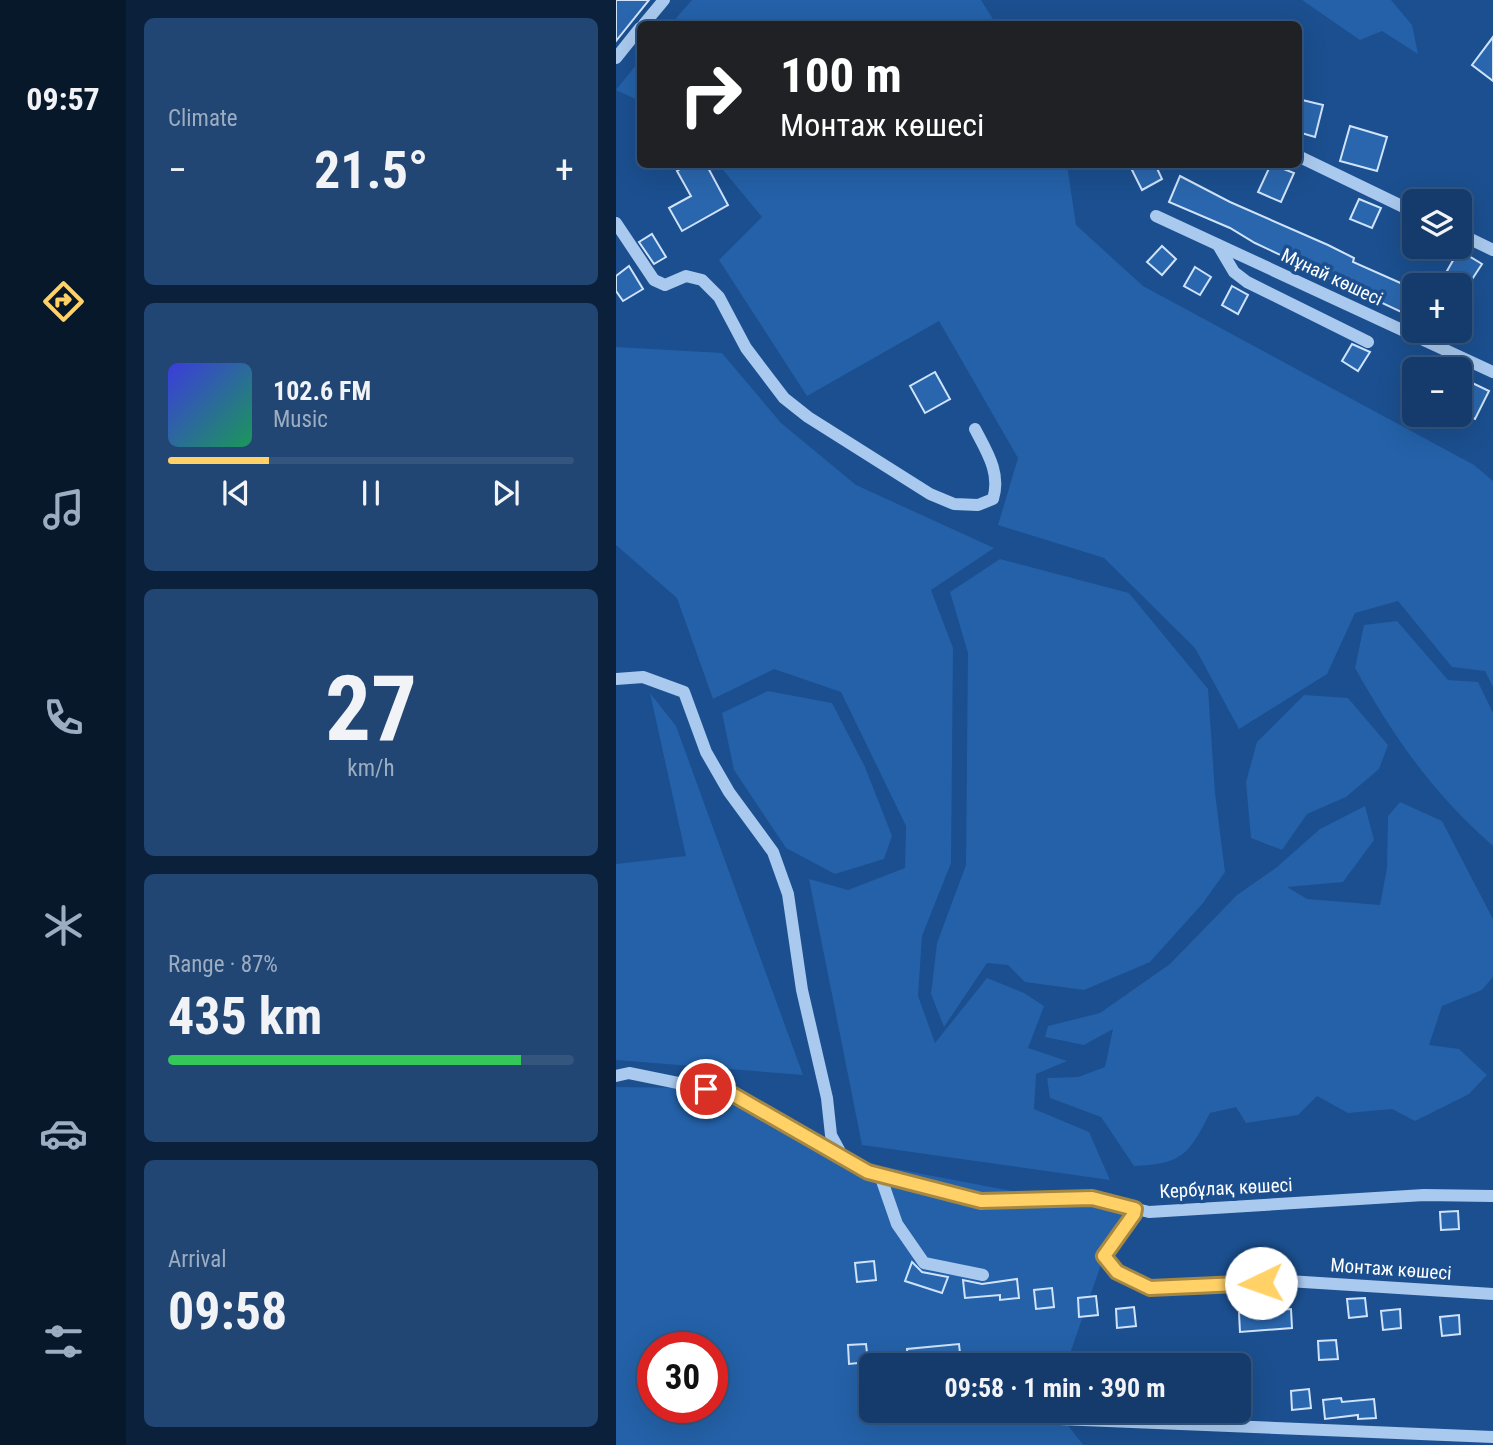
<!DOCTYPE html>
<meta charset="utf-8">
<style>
body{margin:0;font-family:"Roboto Condensed",sans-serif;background:#214673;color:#f1f3f6;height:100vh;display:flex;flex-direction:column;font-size:26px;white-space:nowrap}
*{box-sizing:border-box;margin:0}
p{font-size:23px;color:#9dadc1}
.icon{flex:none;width:38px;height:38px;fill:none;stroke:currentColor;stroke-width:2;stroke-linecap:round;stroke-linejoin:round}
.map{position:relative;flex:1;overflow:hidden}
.panel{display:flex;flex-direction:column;gap:18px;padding:18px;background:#0b203b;width:490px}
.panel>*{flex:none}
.top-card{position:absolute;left:21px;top:21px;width:665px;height:147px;border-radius:10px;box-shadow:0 7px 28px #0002,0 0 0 2px #33557e;background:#202124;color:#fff;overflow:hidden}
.buttons{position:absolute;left:786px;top:189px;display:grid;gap:14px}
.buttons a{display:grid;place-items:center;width:70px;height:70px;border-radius:10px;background:#143b6b;box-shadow:0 7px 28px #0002,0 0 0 2px #33557e;font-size:35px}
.speed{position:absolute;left:21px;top:1332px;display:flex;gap:14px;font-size:35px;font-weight:700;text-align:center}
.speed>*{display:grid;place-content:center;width:91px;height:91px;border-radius:50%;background:#143b6b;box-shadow:0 7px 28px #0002,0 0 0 2px #33557e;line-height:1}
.speed .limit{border:10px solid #d22;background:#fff;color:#111}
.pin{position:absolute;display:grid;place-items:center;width:60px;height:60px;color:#fff;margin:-30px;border:4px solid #fff;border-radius:50%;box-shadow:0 2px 7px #0007}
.me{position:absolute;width:77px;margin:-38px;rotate:267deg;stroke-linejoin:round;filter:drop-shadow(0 0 5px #0008)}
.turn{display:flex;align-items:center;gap:24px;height:147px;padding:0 28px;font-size:32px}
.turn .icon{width:91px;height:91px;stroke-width:2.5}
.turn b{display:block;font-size:49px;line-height:60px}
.big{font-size:52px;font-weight:700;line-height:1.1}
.panel .tile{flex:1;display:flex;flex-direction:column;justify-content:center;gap:10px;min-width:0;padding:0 24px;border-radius:10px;background:#214673}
.panel .dial{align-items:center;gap:0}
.dial b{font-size:91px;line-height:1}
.song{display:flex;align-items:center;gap:21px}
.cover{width:84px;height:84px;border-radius:10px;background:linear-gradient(135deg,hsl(240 70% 55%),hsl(150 70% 35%))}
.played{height:7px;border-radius:4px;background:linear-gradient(90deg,#ffd166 25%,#33557e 25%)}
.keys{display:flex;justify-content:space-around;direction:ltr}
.heat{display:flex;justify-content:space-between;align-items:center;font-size:38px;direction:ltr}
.charge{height:10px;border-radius:5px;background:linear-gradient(90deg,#34c759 87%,#33557e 0)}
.trip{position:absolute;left:243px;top:1353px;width:392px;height:70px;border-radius:10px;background:#143b6b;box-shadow:0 7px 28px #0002,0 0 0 2px #33557e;font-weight:700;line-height:70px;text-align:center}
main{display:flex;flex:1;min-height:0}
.tab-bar{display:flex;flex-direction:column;width:126px;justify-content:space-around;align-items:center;background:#08182b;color:#9dadc1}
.tab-bar .icon{width:49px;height:49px}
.tab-bar .selected{color:#ffd166}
.tab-bar b{font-size:32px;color:#f1f3f6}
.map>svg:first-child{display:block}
.green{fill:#2461a8;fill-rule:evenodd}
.building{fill:#2a66ad;stroke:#cfe3fa;stroke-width:2}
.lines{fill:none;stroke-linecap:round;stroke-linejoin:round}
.minor{stroke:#a9c9ee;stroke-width:12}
.route-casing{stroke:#a68842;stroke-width:18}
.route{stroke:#ffd166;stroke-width:12}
.labels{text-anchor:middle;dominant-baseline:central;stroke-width:7;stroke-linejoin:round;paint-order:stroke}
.street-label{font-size:19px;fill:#fff;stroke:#1b4f8f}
</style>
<main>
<nav class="tab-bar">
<b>09:57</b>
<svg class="icon selected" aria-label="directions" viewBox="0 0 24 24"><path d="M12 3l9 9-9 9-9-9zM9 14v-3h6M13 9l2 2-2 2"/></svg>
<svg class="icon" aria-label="music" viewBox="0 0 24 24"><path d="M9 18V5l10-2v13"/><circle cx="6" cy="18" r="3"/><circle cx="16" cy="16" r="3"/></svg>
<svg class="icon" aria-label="phone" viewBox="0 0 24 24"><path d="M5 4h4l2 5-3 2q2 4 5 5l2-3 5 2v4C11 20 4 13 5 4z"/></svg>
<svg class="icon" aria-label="climate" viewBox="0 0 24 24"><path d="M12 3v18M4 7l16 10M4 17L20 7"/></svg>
<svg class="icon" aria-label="car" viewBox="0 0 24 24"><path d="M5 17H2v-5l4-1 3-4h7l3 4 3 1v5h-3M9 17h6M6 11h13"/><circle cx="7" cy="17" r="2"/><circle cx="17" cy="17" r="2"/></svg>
<svg class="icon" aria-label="filters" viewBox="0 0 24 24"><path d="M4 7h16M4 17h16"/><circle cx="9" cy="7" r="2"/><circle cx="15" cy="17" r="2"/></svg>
</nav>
<section class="panel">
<div class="tile"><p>Climate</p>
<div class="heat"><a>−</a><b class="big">21.5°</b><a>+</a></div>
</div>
<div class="tile">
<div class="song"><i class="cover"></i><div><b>102.6 FM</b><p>Music</p></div></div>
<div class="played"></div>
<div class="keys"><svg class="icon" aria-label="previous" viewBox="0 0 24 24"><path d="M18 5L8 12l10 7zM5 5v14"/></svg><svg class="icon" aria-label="pause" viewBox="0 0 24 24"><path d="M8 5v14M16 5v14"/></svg><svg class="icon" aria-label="next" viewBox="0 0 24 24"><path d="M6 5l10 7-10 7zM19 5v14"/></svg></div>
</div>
<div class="tile dial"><b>27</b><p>km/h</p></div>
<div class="tile"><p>Range · 87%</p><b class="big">435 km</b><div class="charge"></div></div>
<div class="tile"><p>Arrival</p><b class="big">09:58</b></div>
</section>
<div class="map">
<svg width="877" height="1445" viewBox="0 0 877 1445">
<rect width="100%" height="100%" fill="#1b4f8f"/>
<g class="green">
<polygon points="76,0 365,0 380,24 55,24"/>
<polygon points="686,0 775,0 796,25 802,54 766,31 744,40"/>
<polygon points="24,60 24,101 0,90"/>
<polygon points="103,165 451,165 460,225 527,286 858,465 877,481 877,687 869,671 836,667 782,601 739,613 711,674 623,729 579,648 488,558 382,525 402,458 323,321 191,396 103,260 146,217"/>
<polygon points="0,347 106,353 165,423 240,485 378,548 315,590 337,648 335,863 306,936 302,996 319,1043 371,978 408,993 428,1006 412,1048 451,1061 420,1074 418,1109 473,1132 494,1180 246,1145 193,879 232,890 289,868 290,826 225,692 158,669 97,699 61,598 0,545"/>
<polygon points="384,559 513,593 592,689 599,793 609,872 587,903 534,962 468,990 409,982 392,965 371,963 328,1027 315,994 321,943 350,865 352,653 334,592"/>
<path d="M 781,621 L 832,680 L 862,682 L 877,713 L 877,846 C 815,791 779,739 739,668 L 748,625 Z"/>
<polygon points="152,691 216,703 249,767 276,836 268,859 219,874 170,848 118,770 106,713"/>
<polygon points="34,693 60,726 187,1075 0,1060 0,864 70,856"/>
<polygon points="688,695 732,698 772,745 763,769 730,797 691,814 666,850 635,838 630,782 641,742"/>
<path d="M 784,802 L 826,821 L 853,873 L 877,919 L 877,977 L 866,990 L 826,1006 L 813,1045 L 843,1049 L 871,1075 L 853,1094 L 799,1121 L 776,1109 L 732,1113 L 701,1096 L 682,1115 L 630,1123 L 620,1107 L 594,1113 C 573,1154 567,1164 518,1166 L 485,1117 L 434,1098 L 431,1078 L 462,1077 L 489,1067 L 497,1029 L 468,1045 L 429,1037 L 432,1026 L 484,1013 L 554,964 L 621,895 L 661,867 L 704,829 L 749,806 L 758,840 L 727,882 L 671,887 L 691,899 L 764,905 L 771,868 L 772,816 Z"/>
<path d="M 0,1087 L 84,1088 L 228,1159 L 438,1199 L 511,1207 L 488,1256 L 450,1365 L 256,1365 L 256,1410 L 441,1411 L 467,1445 L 0,1445 ZM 37,1348 L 96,1348 L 96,1407 L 37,1407 Z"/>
</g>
<g class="building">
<polygon points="0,0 33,0 0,41"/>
<polygon points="877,37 877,81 856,65"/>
<polygon points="682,99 707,105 699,137 682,132"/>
<polygon points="734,126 771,137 761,171 724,161"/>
<polygon points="72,164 90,164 112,205 66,231 53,208 75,196 61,171"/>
<polygon points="513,164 539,164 546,179 526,190"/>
<polygon points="655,164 678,173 665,202 642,192"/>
<polygon points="564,176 614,202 712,245 738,258 737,262 798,289 798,318 639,243 614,228 553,202"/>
<polygon points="743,199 765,208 756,228 734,219"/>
<polygon points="36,234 50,257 38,264 23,242"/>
<polygon points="546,246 560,259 546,275 531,262"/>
<polygon points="843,250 866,264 853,284 831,271"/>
<polygon points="13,266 27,289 7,301 0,291 0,276"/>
<polygon points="579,267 595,277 584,295 568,286"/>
<polygon points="616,286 632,295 622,314 606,305"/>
<polygon points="736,344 754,352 742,371 726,361"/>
<polygon points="319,372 334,399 309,413 294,386"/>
<polygon points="848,379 873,391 859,419 844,412 844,387"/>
<polygon points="842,1211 843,1229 825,1230 824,1212"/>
<polygon points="258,1261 260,1280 241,1282 239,1263"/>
<polygon points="296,1262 306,1272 332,1277 326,1293 289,1281"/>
<polygon points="401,1279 403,1298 384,1300 384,1295 349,1298 347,1280 366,1284"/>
<polygon points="436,1288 438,1307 420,1309 418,1290"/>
<polygon points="480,1296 482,1315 463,1317 462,1298"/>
<polygon points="749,1298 751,1316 733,1318 731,1299"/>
<polygon points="518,1307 520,1326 501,1328 500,1309"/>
<polygon points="675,1309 676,1328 624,1332 623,1313"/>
<polygon points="784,1309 785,1328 767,1330 765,1311"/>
<polygon points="843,1315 844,1334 826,1336 824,1317"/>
<polygon points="720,1340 722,1359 703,1360 702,1341"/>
<polygon points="250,1344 252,1362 233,1364 232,1345"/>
<polygon points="343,1344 345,1363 292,1365 291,1349"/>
<polygon points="693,1389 695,1408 676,1410 675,1391"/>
<polygon points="725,1398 726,1402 758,1399 760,1418 742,1419 742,1415 709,1419 707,1400"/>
</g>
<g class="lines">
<g class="minor">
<polyline points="28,24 48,0"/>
<polyline points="0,58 24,28"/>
<polyline points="682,156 798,212"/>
<polyline points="540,216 877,372"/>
<path d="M 0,223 L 38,280 L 49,285 L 70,276 L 86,280 L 103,297 L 130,348 L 168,398 L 192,417 L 314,494 L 338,504 L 362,505 L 377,499 C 385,473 371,452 359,429"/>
<polyline points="844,234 877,250"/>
<polyline points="602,245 618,272 631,282 752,342"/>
<polyline points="0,679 27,677 68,692 90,752 113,792 157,852 172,894 186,990 211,1098 215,1135 228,1159"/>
<polyline points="0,1076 13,1073 116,1094 252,1172 365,1201 398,1202 476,1198 533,1212 808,1195 877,1196"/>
<polyline points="264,1175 281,1224 308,1263 367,1275"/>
<polyline points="519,1208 518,1214 488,1256 501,1272 534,1288 672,1281 877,1294"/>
<polyline points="276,1412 877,1437"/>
</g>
</g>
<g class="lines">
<g class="route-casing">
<polyline id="route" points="90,1089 116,1094 252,1172 365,1201 476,1198 519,1209 518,1214 488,1256 501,1272 534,1288 645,1283"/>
</g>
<use href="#route" class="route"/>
</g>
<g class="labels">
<g class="street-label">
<text transform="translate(716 277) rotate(25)">Мұнай көшесі</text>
<text transform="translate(610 1188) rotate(-3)">Кербұлақ көшесі</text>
<text transform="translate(775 1269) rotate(4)">Монтаж көшесі</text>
</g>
</g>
</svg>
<div class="buttons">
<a><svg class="icon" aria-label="layers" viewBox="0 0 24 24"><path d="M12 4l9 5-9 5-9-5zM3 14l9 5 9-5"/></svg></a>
<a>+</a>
<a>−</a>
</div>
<div class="speed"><div class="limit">30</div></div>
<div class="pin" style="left:90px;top:1089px;background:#d93025"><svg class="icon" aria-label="arrive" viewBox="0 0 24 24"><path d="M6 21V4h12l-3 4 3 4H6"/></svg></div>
<svg class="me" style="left:645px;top:1283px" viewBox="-20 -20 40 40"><circle r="19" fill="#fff"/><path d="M0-13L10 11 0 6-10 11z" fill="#ffd166"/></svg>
<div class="trip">09:58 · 1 min · 390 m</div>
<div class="top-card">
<div class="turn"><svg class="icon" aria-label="right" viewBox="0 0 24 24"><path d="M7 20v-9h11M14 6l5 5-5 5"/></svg><div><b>100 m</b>Монтаж көшесі</div></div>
</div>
</div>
</main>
